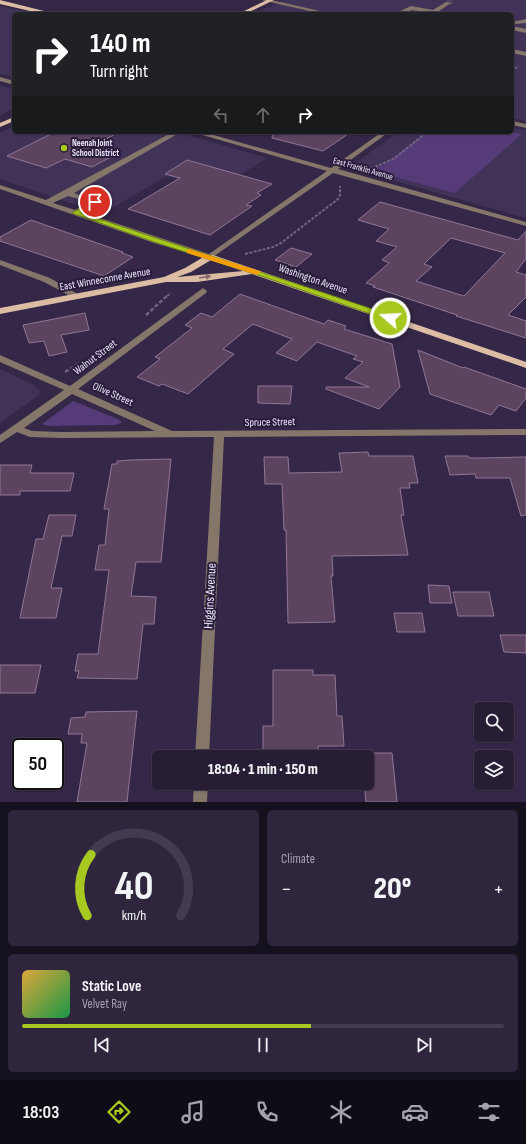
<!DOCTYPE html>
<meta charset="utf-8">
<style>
body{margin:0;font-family:"Sofia Sans Condensed",sans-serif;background:#2f263d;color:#f1f3f6;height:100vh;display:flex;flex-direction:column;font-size:15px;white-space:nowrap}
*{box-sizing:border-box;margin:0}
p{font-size:13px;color:#a4a2ad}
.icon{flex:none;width:22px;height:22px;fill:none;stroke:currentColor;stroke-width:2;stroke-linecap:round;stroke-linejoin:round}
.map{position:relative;height:802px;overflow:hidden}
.sheet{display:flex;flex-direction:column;gap:8px;padding:8px;background:#15101d;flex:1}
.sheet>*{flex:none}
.banner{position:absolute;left:12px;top:12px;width:502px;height:122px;border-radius:6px;box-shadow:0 1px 3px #0004,0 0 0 1px #433b50;background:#202124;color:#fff;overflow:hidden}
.fabs{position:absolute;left:474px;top:702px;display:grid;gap:8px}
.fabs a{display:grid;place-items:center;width:40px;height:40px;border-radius:6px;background:#271d35;box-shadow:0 1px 3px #0004,0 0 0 1px #433b50;font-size:20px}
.speed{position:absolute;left:12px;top:738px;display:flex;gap:8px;font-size:20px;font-weight:700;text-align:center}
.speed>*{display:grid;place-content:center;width:52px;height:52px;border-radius:50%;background:#271d35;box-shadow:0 1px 3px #0004,0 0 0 1px #433b50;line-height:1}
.speed .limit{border:2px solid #111;border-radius:6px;background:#fff;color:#111}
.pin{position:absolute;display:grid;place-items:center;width:34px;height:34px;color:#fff;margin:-17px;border:2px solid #fff;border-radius:50%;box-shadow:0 1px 4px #0007}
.me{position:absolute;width:44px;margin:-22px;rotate:289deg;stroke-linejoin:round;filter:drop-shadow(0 0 3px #0008)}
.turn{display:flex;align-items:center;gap:14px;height:84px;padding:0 12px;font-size:18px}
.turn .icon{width:52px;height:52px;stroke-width:2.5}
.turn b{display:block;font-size:28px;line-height:34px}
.lanes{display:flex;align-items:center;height:38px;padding:0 12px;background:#0003;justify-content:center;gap:20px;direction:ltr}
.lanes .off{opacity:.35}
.big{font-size:30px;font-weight:800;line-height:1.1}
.sheet .card{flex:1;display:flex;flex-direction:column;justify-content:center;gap:6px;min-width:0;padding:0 14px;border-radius:6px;background:#2f263d}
.sheet .dial{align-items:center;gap:0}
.dial svg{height:104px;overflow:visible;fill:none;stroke:#433b50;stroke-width:7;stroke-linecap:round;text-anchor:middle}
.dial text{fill:#f1f3f6;stroke:none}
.song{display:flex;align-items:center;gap:12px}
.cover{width:48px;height:48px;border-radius:6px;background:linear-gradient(135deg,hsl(40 70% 55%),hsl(140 70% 35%))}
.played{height:4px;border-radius:2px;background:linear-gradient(90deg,#a7c81f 60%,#433b50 60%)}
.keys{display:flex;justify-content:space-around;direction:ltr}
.heat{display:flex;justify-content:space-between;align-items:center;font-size:22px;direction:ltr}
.sheet .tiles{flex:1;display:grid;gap:8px;grid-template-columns:1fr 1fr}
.card:last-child{grid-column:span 2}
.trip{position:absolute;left:152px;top:750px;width:222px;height:40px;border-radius:6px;background:#271d35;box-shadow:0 1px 3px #0004,0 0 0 1px #433b50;font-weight:800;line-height:40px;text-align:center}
.tab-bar{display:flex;height:64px;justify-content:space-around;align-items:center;background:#100c15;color:#a4a2ad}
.tab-bar .icon{width:28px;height:28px}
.tab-bar .current{color:#a7c81f}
.tab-bar b{font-size:18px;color:#f1f3f6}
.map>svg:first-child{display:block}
.built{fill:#413258}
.green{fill:#553c79}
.building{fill:#5c4461;stroke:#917695;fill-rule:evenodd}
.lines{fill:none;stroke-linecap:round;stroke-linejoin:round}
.minor-tunnel{stroke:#504462;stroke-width:6;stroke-dasharray:6 3;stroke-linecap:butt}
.path-far2{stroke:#706581;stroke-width:1.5;stroke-dasharray:2.5 1;stroke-linecap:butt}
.path-far1{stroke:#706581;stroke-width:2;stroke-dasharray:3 1.5;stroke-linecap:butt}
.path{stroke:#706581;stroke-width:2.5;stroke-dasharray:4 2;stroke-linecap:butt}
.minor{fill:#85766a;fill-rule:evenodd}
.major{fill:#dcbda4;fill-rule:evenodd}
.oneway{fill:#836d70}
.route{fill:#a7c81f;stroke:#6d8214}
.slow{fill:#f59e0b}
.poi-dot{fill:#a7c81f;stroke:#2a1d3c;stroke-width:1.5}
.labels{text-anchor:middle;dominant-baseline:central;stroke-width:4;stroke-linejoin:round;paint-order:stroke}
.far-poi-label{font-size:9px;font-weight:bold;fill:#ece5fa;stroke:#2a1d3c;text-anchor:start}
.far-street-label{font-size:9px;fill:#ece5fa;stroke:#2a1d3c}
.street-label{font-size:11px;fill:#ece5fa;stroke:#2a1d3c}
.near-street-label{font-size:13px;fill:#ece5fa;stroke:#2a1d3c}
</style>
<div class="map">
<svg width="526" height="802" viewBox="0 0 526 802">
<rect width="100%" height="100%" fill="#342747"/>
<g class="built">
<polygon points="283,0 526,0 526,121 512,118 512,14 253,14"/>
<polygon points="1,6 34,14 14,14 14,77 0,74 0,7"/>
<polygon points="0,85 14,89 14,109 0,115"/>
<polygon points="14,126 14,132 197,132 190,136 267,158 217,190 167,176 102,214 0,179 0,133"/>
<polygon points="512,127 526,130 526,218 352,169 351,166 354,164 398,132 512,132"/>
<polygon points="0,369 34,385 40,391 39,395 0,423"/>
</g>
<g class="green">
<polygon points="427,132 512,132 522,134 455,193 360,168 382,166"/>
<polygon points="73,401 118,419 121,421 121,423 115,425 48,426 42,424"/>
</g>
<g class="building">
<polygon points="55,132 119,132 95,145 120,152 92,167 65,159 46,168 7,156"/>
<polygon points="273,132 351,132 323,151 272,138"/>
<polygon points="187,160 272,184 257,193 261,195 246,205 252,206 210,235 128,209 180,178 165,174"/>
<path d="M 380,202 L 518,240 L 526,231 L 526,259 L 516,272 L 526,275 L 526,297 L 508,315 L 526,321 L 526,338 L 456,316 L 457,315 L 373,287 L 375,286 L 366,283 L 389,263 L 382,260 L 397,247 L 376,241 L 389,229 L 358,220 ZM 451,238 L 505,253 L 464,296 L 416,281 L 432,267 L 424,264 Z"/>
<polygon points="31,220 123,252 122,253 133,257 104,276 0,241 0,237"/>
<polygon points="291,248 312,254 296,267 275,260"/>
<polygon points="240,294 324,324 328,320 346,326 344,329 392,344 400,387 379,409 326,389 326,387 369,387 345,378 363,362 353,359 357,356 317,342 297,361 276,353 292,339 253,324 223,349 234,354 188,394 162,384 159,386 137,377 160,359 155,357 192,328 185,325 201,313 212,317"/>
<polygon points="85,313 89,330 61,335 67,352 49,356 44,341 29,343 23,325"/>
<polygon points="418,350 463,368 464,367 526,389 526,398 516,411 499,405 491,415 430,394"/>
<polygon points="258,386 292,386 290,404 258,403"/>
<polygon points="368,452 369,456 413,456 418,483 409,483 410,488 400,488 404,515 401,515 408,555 332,556 333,576 331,576 335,622 288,623 286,530 284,530 282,484 265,484 264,457 288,457 289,473 342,472 339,453"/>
<polygon points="445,456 468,456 469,458 481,458 526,457 526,515 521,516 510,478 476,478 475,474 450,475"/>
<polygon points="171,459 161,562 136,562 131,596 156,597 154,624 143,624 137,679 77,678 79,671 75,671 78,654 98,654 109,570 95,570 99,545 105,545 109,509 104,509 112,464 117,464 117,461 130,460"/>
<polygon points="0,465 32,465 30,473 74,473 70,491 20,491 20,495 0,495"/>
<polygon points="49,515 76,515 72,536 62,536 51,588 62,588 56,618 20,618 36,539 43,539"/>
<polygon points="428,585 449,586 452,603 430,603"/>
<polygon points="453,592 489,592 494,616 458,616"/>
<polygon points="394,613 422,613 425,632 397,632"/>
<polygon points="500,635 526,635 526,653 504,652"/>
<polygon points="0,665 41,665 35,693 0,693"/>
<polygon points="273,670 313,670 313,675 335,675 337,716 342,716 344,746 318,746 319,757 263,757 263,726 273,726"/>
<polygon points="137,711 127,802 77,802 87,743 81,743 82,734 68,734 71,718 85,717 86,712"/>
<polygon points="362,753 392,753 397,802 366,802 364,783 367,783 367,757 363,757"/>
</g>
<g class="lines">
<polyline class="minor-tunnel" points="448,3 452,0"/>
<polyline class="path-far2" points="512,71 518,66"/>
<g class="path-far1">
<polyline points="375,167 395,158 427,132"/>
<polyline points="245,254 273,247 281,243 338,199 340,195 340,186"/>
<polyline points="167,296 171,293"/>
</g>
<g class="path">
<polyline points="146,315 168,295"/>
<polyline points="65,372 83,361"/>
</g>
<g class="minor">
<polygon points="261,0 271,0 333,14 323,14"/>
<polygon points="446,2 451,3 436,13 427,14 429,13 412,10 401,14 394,14 411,6 433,10"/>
<polygon points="526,19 526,23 515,24 512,22"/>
<polygon points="512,26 526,29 526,33 512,30"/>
<polygon points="512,49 526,52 526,56 512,53"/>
<polygon points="0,77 14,81 14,85 0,81"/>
<polygon points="512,121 526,124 526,128 512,125"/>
<path d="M 173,132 L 181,132 L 74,193 L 99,202 L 82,212 L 209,254 L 327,171 L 192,132 L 203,132 L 331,168 L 382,132 L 389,132 L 338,169 L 526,222 L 526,226 L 333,173 L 210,259 L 154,243 L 0,189 L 0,185 L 46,200 ZM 68,196 L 89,202 L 75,210 L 53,203 Z"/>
<polygon points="0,260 50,278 81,296 80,298 74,298 44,282 0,265"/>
<path d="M 203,288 L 207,291 L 206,293 L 78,389 L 172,431 L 526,429 L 526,435 L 224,437 L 209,757 L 195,757 L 214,437 L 62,438 L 30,437 L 17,432 L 0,443 L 0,435 L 64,390 L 0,362 L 0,355 L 70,386 ZM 72,394 L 155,431 L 62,432 L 32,431 L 24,428 Z"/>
<polygon points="194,783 208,783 207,802 193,802"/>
</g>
<g class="major">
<polygon points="0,0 52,13 53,14 43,14 0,4"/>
<polygon points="267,0 274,0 245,14 238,14"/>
<polygon points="14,117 14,121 0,127 0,123"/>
<path d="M 207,255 L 213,255 L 526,362 L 526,368 L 252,274 L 197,282 L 166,282 L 0,314 L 0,308 L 164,277 L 185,268 ZM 211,260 L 243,271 L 177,277 L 191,272 Z"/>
</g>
</g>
<defs><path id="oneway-solid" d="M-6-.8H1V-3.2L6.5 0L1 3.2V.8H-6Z"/></defs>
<use class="oneway" href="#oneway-solid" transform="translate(205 277) rotate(-8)"/>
<path class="route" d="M 95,200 L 98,201 L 98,204 L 81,213 C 185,248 290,281 393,316 L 394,318 L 393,320 L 388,320 L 267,278 L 154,242 L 72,213 Z"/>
<polygon class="slow" points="189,249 260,271 261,272 257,275 254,274 187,253 186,251"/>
<circle class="poi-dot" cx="64" cy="148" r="4"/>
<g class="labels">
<g class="far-poi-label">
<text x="72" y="143">Neenah Joint<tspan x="72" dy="10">School District</tspan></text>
</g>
<g class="far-street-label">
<text transform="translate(363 169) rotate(16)">East Franklin Avenue</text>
</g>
<g class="street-label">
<text transform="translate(105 279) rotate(-10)">East Winneconne Avenue</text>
<text transform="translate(313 279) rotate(19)">Washington Avenue</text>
<text transform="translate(95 357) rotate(-37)">Walnut Street</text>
<text transform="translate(113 394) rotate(24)">Olive Street</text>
<text transform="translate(270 422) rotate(-1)">Spruce Street</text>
</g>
<g class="near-street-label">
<text transform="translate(210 596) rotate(-87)">Higgins Avenue</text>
</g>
</g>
</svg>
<div class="fabs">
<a><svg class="icon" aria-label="search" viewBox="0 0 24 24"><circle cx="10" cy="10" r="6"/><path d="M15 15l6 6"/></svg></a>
<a><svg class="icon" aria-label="layers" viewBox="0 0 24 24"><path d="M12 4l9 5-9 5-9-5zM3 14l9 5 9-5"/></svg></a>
</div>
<div class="speed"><div class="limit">50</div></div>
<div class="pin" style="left:95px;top:202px;background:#d93025"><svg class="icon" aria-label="arrive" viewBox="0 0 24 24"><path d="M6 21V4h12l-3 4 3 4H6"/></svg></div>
<svg class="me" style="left:390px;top:318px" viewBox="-20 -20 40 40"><circle r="17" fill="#a7c81f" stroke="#fff" stroke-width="3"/><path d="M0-11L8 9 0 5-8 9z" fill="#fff"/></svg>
<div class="trip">18:04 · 1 min · 150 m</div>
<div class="banner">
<div class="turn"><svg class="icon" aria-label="right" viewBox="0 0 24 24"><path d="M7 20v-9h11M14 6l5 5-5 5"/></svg><div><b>140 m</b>Turn right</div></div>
<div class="lanes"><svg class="icon off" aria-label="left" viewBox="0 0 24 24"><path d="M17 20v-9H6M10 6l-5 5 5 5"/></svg><svg class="icon off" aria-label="ahead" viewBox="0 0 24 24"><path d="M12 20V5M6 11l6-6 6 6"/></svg><svg class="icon" aria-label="right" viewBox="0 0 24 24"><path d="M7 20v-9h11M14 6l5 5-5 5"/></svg></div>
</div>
</div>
<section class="sheet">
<div class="tiles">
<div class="card dial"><svg viewBox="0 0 100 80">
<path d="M14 69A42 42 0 1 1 86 69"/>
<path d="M14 69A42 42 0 0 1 17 22" stroke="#a7c81f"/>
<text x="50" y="56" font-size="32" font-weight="700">40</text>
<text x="50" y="72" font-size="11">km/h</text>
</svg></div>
<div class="card"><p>Climate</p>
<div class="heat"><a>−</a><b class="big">20°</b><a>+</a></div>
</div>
<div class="card">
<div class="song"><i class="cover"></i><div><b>Static Love</b><p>Velvet Ray</p></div></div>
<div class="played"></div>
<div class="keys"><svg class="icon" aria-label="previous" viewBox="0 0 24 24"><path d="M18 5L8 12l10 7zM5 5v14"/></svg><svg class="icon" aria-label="pause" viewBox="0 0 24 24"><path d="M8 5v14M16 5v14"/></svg><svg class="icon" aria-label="next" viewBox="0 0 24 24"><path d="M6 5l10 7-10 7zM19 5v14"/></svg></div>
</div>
</div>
</section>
<nav class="tab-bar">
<b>18:03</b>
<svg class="icon current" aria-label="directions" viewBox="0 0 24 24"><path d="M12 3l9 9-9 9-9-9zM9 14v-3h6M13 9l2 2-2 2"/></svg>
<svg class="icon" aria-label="music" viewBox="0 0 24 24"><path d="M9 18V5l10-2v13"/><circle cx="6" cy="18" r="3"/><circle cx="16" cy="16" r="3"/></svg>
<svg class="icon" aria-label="phone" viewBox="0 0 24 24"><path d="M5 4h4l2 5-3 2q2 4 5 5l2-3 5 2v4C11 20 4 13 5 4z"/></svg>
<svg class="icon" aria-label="climate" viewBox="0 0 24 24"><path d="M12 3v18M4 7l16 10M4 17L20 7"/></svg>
<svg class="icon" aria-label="car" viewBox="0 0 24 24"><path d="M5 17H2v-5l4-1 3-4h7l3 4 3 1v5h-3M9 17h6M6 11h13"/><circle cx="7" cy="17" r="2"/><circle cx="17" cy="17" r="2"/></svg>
<svg class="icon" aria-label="filters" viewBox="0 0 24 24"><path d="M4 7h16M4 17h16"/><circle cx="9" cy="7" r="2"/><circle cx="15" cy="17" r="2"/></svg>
</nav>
